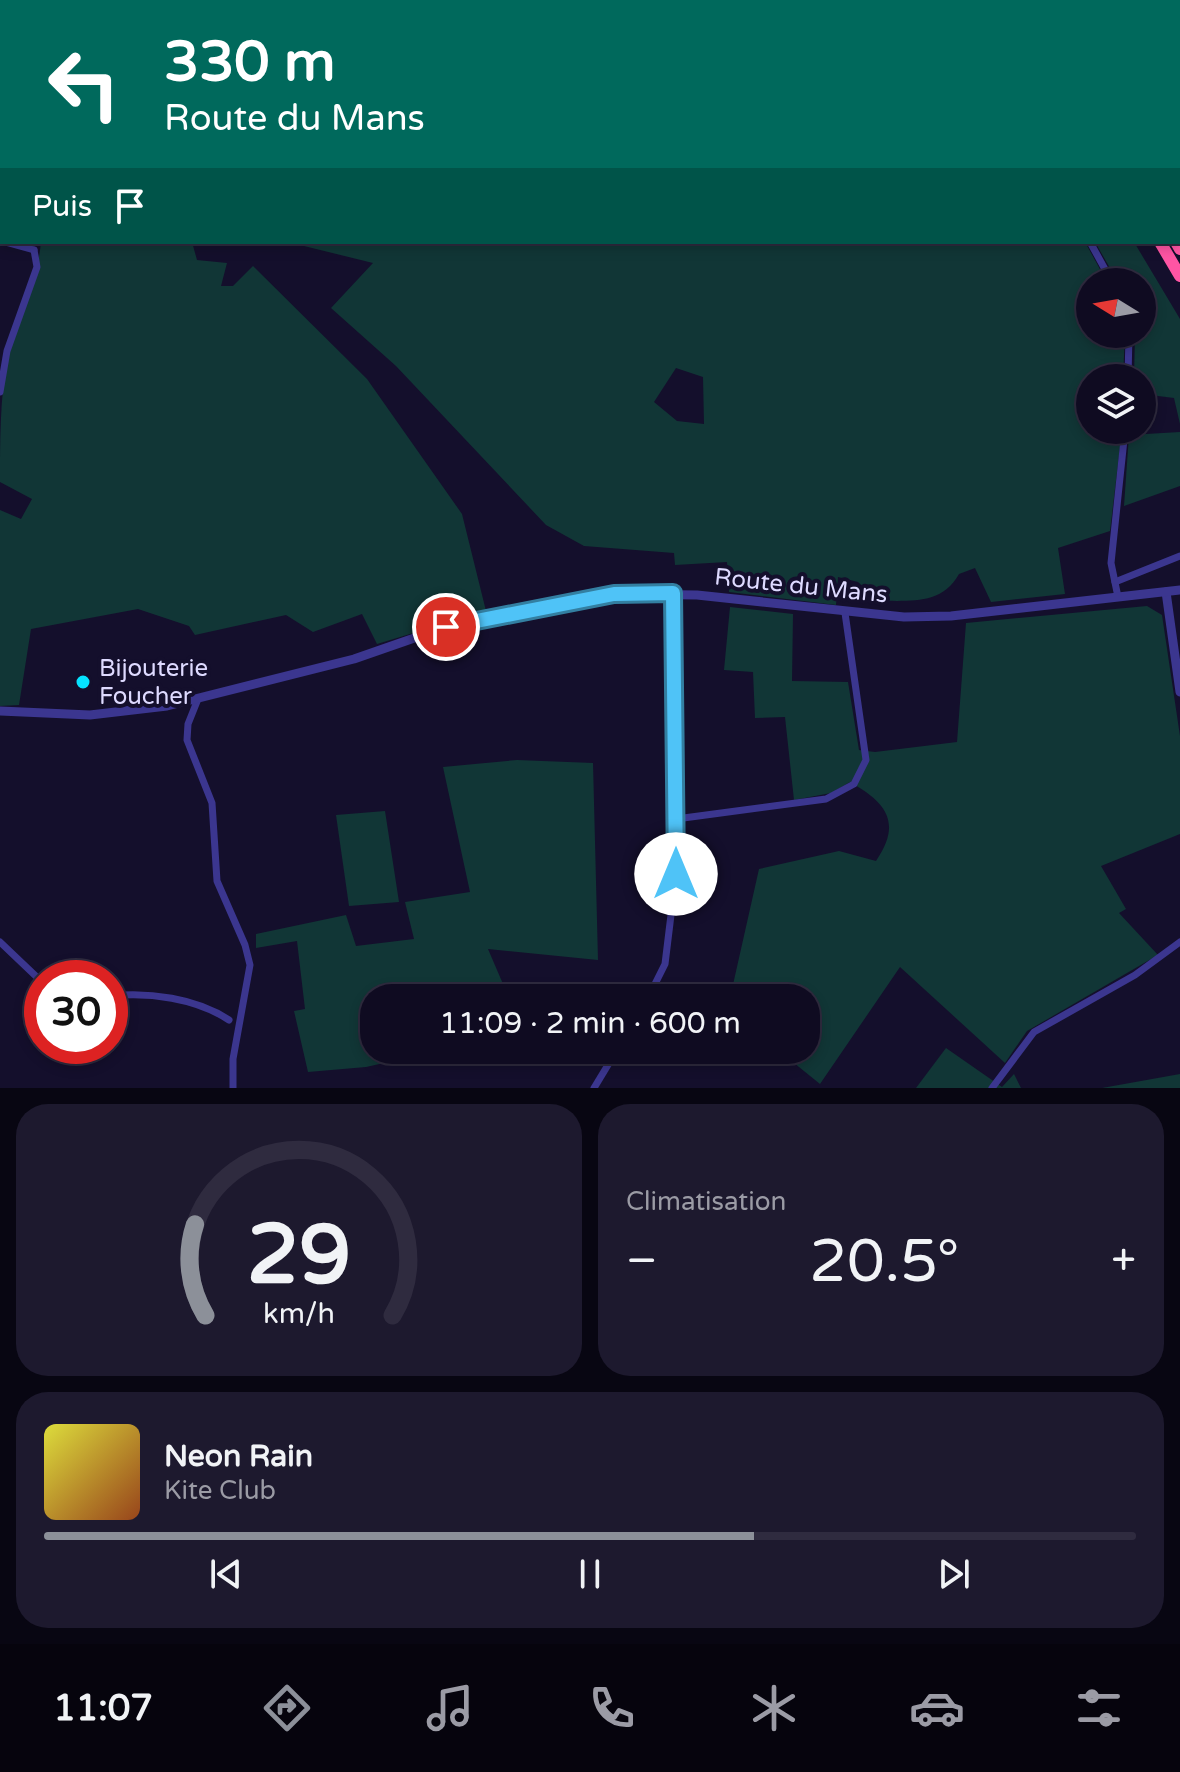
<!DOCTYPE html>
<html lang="fr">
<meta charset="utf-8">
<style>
body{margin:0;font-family:"Varela Round",sans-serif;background:#1d192e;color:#f1f3f6;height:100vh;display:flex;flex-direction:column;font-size:30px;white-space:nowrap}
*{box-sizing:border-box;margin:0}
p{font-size:26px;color:#9b9ba5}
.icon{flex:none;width:44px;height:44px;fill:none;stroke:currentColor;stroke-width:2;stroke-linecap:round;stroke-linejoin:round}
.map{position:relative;height:1088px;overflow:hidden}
.sheet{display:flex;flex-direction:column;gap:16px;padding:16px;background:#080612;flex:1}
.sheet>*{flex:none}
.guide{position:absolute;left:0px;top:0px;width:1180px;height:244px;box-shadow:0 4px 12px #0003,0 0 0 2px #2f2b3f;background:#00695c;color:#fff;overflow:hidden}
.needle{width:52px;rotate:281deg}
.fabs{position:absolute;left:1076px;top:268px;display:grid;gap:16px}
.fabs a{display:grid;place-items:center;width:80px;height:80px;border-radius:50%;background:#0f0b21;box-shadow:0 4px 12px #0003,0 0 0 2px #2f2b3f;font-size:40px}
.speed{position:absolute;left:24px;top:960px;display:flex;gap:16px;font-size:40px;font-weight:700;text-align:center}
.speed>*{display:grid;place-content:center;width:104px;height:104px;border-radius:50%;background:#0f0b21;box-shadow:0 4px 12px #0003,0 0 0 2px #2f2b3f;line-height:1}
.speed .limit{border:12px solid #d22;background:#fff;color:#111}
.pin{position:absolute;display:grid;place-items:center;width:68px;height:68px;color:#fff;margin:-34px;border:4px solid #fff;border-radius:50%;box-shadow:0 2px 8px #0007}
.me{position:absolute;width:88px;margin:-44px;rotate:0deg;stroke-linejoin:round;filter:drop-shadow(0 0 6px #0008)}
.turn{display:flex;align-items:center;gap:28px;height:168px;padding:0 32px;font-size:36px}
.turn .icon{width:104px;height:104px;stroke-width:2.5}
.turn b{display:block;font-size:56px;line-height:68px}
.then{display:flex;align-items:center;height:76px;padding:0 32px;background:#0003;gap:16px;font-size:30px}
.big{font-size:60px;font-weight:600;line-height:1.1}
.sheet .widget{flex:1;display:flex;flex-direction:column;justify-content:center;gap:12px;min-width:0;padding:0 28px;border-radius:32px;background:#1d192e}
.sheet .dial{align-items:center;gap:0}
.dial svg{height:208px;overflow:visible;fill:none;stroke:#2f2b3f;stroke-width:7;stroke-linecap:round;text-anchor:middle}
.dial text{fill:#f1f3f6;stroke:none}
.song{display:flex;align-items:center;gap:24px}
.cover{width:96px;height:96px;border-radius:12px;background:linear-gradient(135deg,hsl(60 70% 55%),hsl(20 70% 35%))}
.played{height:8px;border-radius:4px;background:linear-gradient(90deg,#8c9099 65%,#2f2b3f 65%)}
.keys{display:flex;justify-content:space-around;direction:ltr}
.heat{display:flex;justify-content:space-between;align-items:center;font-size:44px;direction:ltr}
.sheet .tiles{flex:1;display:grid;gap:16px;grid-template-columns:1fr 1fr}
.widget:last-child{grid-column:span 2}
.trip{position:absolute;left:360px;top:984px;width:460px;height:80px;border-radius:32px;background:#0f0b21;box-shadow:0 4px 12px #0003,0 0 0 2px #2f2b3f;font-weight:600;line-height:80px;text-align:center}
.dock{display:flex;height:128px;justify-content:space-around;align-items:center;background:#06040d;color:#9b9ba5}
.dock .icon{width:56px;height:56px}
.dock .current{color:#8c9099}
.dock b{font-size:36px;color:#f1f3f6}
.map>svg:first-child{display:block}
.green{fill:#113636;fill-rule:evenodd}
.water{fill:#061f4d}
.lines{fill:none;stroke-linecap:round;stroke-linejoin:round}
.minor{stroke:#3b368f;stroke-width:7}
.tertiary{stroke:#3b368f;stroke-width:9}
.motorway{stroke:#ff55a4;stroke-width:12}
.route-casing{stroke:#337fa1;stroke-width:20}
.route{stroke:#4fc3f7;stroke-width:14}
.poi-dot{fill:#06e2ff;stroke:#140f2c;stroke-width:3}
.labels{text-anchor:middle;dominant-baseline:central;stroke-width:8;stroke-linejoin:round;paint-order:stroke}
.street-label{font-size:24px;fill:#dedaff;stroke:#140f2c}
.poi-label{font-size:24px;fill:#dedaff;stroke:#140f2c;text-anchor:start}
</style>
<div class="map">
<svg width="1180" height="1088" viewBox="0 0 1180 1088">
<rect width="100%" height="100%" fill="#140f2c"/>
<g class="green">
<polygon points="134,0 320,0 321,2 133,2"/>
<polygon points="675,0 1017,0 1018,2 674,2"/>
<polygon points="1180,0 1180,193 1178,2 1087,1"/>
<path d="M 41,242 L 192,242 L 197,260 L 227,263 L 221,286 L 233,286 L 253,266 L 367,379 L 462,514 L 486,611 L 377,644 L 362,614 L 313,632 L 286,615 L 195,635 L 189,626 L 138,609 L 31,629 L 19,705 L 0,706 L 0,510 L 21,519 L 32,499 L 0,482 C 0,443 0,398 7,360 C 18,319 37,285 41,242 Z"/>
<path d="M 303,242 L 1085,242 L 1107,282 L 1090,282 L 1090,334 L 1125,334 L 1123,378 L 1090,378 L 1090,430 L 1122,430 L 1110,531 L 1058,548 L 1065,594 L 991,602 L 975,568 L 959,574 C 941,606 910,600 878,601 L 858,582 L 838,577 L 836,605 L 729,592 L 727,562 L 675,565 L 674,553 L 584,546 L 546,525 L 396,366 L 331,308 L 373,263 L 304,246 ZM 676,368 L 703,377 L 704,424 L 677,421 L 654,402 Z"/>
<polygon points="1095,242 1134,242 1180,319 1180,424 1174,398 1142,394 1142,378 1134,378 1135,334 1142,334 1142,282 1118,282"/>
<polygon points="1180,432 1180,486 1124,506 1129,435"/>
<path d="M 1147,606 L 1162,615 L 1180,736 L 1180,834 L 1101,866 L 1126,909 L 1119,913 L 1158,955 L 1027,1031 L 1005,1063 L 900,967 L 820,1084 L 778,1050 L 806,1050 L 806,998 L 730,998 L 759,869 L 839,851 L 876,861 C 902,823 887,803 850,782 L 831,793 L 794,800 L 785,717 L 755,718 L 753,672 L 724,670 L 730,607 L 793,614 L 792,681 L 848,682 L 859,750 L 875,752 L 957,742 L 966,623 Z"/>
<polygon points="517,760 593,763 598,960 488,949 509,998 374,998 374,1050 442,1050 366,1067 308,1072 294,1011 305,1009 297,941 256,948 256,934 346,915 356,946 414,939 405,902 470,892 443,767"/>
<polygon points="385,811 399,902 349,906 336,815"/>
<polygon points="946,1048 1002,1087 1014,1074 1021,1088 916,1088"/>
<polygon points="1180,1074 1180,1088 1102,1088"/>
</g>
<polygon class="water" points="37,1011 42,1016 42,1035 25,1016 26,1012"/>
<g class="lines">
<g class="minor">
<polyline points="94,2 95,0"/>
<polyline points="0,62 2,63"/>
<polyline points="5,242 34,250"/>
<polyline points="1090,242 1112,282"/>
<polyline points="1128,378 1129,334"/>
<polyline points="0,392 7,351 37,267 34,250"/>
<polyline points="1115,582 1180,556"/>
<polyline points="1118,597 1111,563 1125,430"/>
<polyline points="198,699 188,724 187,740 212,803 217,881 245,945 250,965 233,1059 233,1088"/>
<polyline points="676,819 826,799 854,784 866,760 845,613"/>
<polyline points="0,942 42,982"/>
<path d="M 110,996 C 149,992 196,998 229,1020"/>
<polyline points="648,998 665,964 676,874 673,593"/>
<polyline points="594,1088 617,1050"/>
<polyline points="992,1088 1034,1032 1135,975 1180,942"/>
</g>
<g class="tertiary">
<polyline points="1166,592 1180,692"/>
<polyline points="0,711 90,715 167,706 354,659 446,627 614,594 697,595 904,617 951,616 1180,590"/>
</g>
<g class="motorway">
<polyline points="1034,0 1035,2"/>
<polyline points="1056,0 1057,2"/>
<polyline points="1178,229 1180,232"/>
<polyline points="1160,242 1180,276"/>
<polyline points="1176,242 1180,249"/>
</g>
</g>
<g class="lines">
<g class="route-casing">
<polyline id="route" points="446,627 614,594 673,593 676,874"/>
</g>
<use href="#route" class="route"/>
</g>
<circle class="poi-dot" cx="83" cy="682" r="8"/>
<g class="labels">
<g class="street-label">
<text transform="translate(801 586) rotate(6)">Route du Mans</text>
</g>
<g class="poi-label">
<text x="99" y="668">Bijouterie<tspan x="99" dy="28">Foucher</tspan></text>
</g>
</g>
</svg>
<div class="fabs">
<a><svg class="needle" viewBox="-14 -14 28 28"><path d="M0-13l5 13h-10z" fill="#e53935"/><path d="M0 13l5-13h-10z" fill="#9b9ba5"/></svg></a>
<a><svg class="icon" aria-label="layers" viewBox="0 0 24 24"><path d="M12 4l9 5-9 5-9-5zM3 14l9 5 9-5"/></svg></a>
</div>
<div class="speed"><div class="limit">30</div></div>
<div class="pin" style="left:446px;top:627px;background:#d93025"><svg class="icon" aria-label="arrive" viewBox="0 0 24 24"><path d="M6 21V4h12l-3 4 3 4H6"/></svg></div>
<svg class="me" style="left:676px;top:874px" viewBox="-20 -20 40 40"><circle r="19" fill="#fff"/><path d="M0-13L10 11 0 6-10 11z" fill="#4fc3f7"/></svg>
<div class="trip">11:09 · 2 min · 600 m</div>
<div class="guide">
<div class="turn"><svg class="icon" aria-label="left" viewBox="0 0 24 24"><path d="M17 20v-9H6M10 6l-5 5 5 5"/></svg><div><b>330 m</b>Route du Mans</div></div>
<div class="then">Puis<svg class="icon" aria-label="arrive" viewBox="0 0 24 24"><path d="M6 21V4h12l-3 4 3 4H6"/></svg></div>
</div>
</div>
<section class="sheet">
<div class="tiles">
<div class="widget dial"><svg viewBox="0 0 100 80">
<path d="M14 69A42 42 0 1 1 86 69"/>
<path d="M14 69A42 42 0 0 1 10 34" stroke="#8c9099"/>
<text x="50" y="56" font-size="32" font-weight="700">29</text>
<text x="50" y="72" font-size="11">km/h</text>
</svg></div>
<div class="widget"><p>Climatisation</p>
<div class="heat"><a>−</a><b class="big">20.5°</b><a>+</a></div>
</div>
<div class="widget">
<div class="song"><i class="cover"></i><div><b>Neon Rain</b><p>Kite Club</p></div></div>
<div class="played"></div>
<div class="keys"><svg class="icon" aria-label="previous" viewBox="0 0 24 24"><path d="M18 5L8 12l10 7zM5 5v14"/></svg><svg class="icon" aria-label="pause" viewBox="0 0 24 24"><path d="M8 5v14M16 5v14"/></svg><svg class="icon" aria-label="next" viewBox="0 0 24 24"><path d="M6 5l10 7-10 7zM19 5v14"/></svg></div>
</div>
</div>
</section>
<nav class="dock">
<b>11:07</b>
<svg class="icon current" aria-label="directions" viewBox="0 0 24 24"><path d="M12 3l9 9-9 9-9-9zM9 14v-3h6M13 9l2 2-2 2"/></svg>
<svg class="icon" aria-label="music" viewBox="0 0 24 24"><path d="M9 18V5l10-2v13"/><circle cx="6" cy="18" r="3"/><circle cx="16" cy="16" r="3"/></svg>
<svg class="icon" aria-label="phone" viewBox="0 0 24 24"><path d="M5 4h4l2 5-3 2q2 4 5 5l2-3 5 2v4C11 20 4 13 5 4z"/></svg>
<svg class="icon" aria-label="climate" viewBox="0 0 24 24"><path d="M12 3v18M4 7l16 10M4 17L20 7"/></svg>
<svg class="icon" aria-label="car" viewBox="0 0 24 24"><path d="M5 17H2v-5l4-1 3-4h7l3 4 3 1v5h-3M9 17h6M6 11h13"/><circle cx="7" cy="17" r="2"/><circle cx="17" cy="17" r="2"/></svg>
<svg class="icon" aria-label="filters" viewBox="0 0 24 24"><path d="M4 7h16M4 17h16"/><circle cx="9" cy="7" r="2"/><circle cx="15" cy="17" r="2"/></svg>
</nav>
